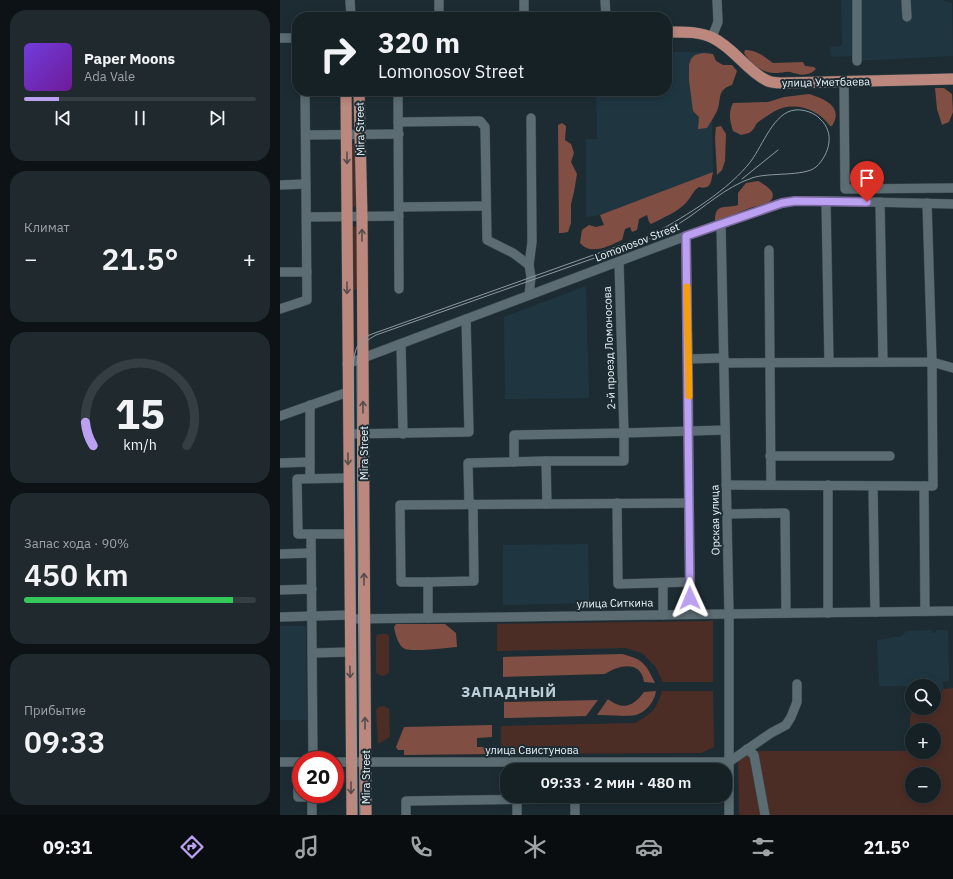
<!DOCTYPE html>
<html lang="ru">
<meta charset="utf-8">
<style>
body{margin:0;font-family:"IBM Plex Sans",sans-serif;background:#1f292e;color:#f1f3f6;height:100vh;display:flex;flex-direction:column;font-size:15px;white-space:nowrap}
*{box-sizing:border-box;margin:0}
p{font-size:13px;color:#9ea3a7}
.icon{flex:none;width:22px;height:22px;fill:none;stroke:currentColor;stroke-width:2;stroke-linecap:round;stroke-linejoin:round}
.map{position:relative;flex:1;overflow:hidden}
.sheet{display:flex;flex-direction:column;gap:10px;padding:10px;background:#0c1215;width:280px}
.sheet>*{flex:none}
.hud{position:absolute;left:12px;top:12px;width:380px;height:84px;border-radius:16px;box-shadow:0 2px 10px #0003,0 0 0 1px #353e43;background:#162126;color:#f1f3f6;overflow:hidden}
.tools{position:absolute;left:625px;top:679px;display:grid;gap:8px}
.tools a{display:grid;place-items:center;width:36px;height:36px;border-radius:50%;background:#162126;box-shadow:0 2px 10px #0003,0 0 0 1px #353e43;font-size:20px}
.speed{position:absolute;left:12px;top:751px;display:flex;gap:8px;font-size:20px;font-weight:700;text-align:center}
.speed>*{display:grid;place-content:center;width:52px;height:52px;border-radius:50%;background:#162126;box-shadow:0 2px 10px #0003,0 0 0 1px #353e43;line-height:1}
.speed .limit{border:6px solid #d22;background:#fff;color:#111}
.pin{position:absolute;display:grid;place-items:center;width:34px;height:34px;color:#fff;margin:-41px -17px;border-radius:50% 50% 50% 0;rotate:-45deg;box-shadow:0 0 4px #0007}
.pin .icon{rotate:45deg}
.me{position:absolute;width:44px;margin:-22px;rotate:359deg;stroke-linejoin:round;filter:drop-shadow(0 0 3px #0008)}
.turn{display:flex;align-items:center;gap:14px;height:84px;padding:0 20px;font-size:18px}
.turn .icon{width:52px;height:52px;stroke-width:2.5}
.turn b{display:block;font-size:28px;line-height:34px}
.big{font-size:30px;font-weight:600;line-height:1.1}
.sheet .tile{flex:1;display:flex;flex-direction:column;justify-content:center;gap:6px;min-width:0;padding:0 14px;border-radius:16px;background:#1f292e}
.sheet .dial{align-items:center;gap:0}
.dial svg{height:104px;overflow:visible;fill:none;stroke:#353e43;stroke-width:7;stroke-linecap:round;text-anchor:middle}
.dial text{fill:#f1f3f6;stroke:none}
.song{display:flex;align-items:center;gap:12px}
.cover{width:48px;height:48px;border-radius:6px;background:linear-gradient(135deg,hsl(260 70% 55%),hsl(280 70% 35%))}
.played{height:4px;border-radius:2px;background:linear-gradient(90deg,#bca0f2 15%,#353e43 15%)}
.keys{display:flex;justify-content:space-around;direction:ltr}
.heat{display:flex;justify-content:space-between;align-items:center;font-size:22px;direction:ltr}
.charge{height:6px;border-radius:3px;background:linear-gradient(90deg,#34c759 90%,#353e43 0)}
.trip{position:absolute;left:220px;top:763px;width:232px;height:40px;border-radius:16px;background:#162126;box-shadow:0 2px 10px #0003,0 0 0 1px #353e43;font-weight:600;line-height:40px;text-align:center}
.tabs{display:flex;height:64px;justify-content:space-around;align-items:center;background:#090d0f;color:#9ea3a7}
.tabs .icon{width:28px;height:28px}
.tabs .active{color:#bca0f2}
.tabs b{font-size:18px;color:#f1f3f6}
main{display:flex;flex:1;min-height:0}
.map>svg:first-child{display:block}
.built{fill:#1f3640}
.green{fill:#4c2d26;fill-rule:evenodd}
.forest{fill:#804e42}
.lines{fill:none;stroke-linecap:round;stroke-linejoin:round}
.minor-casing{stroke:#3d4a4f;stroke-width:10}
.major-casing{stroke:#3d4a4f;stroke-width:12}
.minor{stroke:#5b6c73;stroke-width:9}
.major{stroke:#bc887d;stroke-width:11}
.tram{stroke:#8e9a9f;stroke-width:1}
.oneway{stroke:#554c4d}
.route-casing{stroke:#7a689d;stroke-width:10}
.route{stroke:#bca0f2;stroke-width:7}
.slow{stroke:#f59e0b;stroke-width:7}
.labels{text-anchor:middle;dominant-baseline:central;stroke-width:4;stroke-linejoin:round;paint-order:stroke}
.street-label{font-size:11px;fill:#eaf4f8;stroke:#1d2c33}
.district-label{font-size:15px;font-weight:bold;letter-spacing:1px;fill:#bdd0d9;stroke:#1d2c33}
</style>
<main>
<section class="sheet">
<div class="tile">
<div class="song"><i class="cover"></i><div><b>Paper Moons</b><p>Ada Vale</p></div></div>
<div class="played"></div>
<div class="keys"><svg class="icon" aria-label="previous" viewBox="0 0 24 24"><path d="M18 5L8 12l10 7zM5 5v14"/></svg><svg class="icon" aria-label="pause" viewBox="0 0 24 24"><path d="M8 5v14M16 5v14"/></svg><svg class="icon" aria-label="next" viewBox="0 0 24 24"><path d="M6 5l10 7-10 7zM19 5v14"/></svg></div>
</div>
<div class="tile"><p>Климат</p>
<div class="heat"><a>−</a><b class="big">21.5°</b><a>+</a></div>
</div>
<div class="tile dial"><svg viewBox="0 0 100 80">
<path d="M14 69A42 42 0 1 1 86 69"/>
<path d="M14 69A42 42 0 0 1 8 51" stroke="#bca0f2"/>
<text x="50" y="56" font-size="32" font-weight="700">15</text>
<text x="50" y="72" font-size="11">km/h</text>
</svg></div>
<div class="tile"><p>Запас хода · 90%</p><b class="big">450 km</b><div class="charge"></div></div>
<div class="tile"><p>Прибытие</p><b class="big">09:33</b></div>
</section>
<div class="map">
<svg width="673" height="815" viewBox="0 0 673 815">
<rect width="100%" height="100%" fill="#1d2c33"/>
<g class="built">
<polygon points="561,0 662,0 672,3 673,56 574,61 573,56 551,57 550,47 562,46"/>
<polygon points="387,52 431,52 433,172 320,215 306,217 306,139 317,139 316,91 387,91"/>
<polygon points="306,286 309,398 225,399 224,317"/>
<polygon points="308,544 309,603 223,605 223,545"/>
<polygon points="0,626 26,626 27,720 0,720"/>
<polygon points="652,630 652,633 656,632 656,630 668,630 669,681 663,681 663,689 658,701 654,701 654,686 599,686 597,640 607,639 611,637 620,637 627,631"/>
</g>
<g class="green">
<polygon points="73,144 75,145 77,206 75,207 72,206 71,145"/>
<polygon points="74,226 77,228 77,289 76,290 73,289 72,227"/>
<polygon points="433,621 433,682 383,682 375,666 362,653 345,648 217,651 217,624"/>
<path d="M 100,634 L 107,634 L 109,637 L 109,672 C 105,677 100,677 96,672 L 96,638 L 97,635 Z"/>
<path d="M 673,688 L 673,815 L 459,815 L 458,759 L 469,751 L 630,751 L 630,719 L 632,708 L 654,708 L 654,701 L 658,701 L 663,689 ZM 632,730 L 654,730 L 654,752 L 632,752 ZM 632,774 L 654,774 L 654,796 L 632,796 Z"/>
<path d="M 382,691 L 433,691 L 434,747 L 421,753 L 221,754 L 221,726 L 355,723 C 372,713 376,711 382,691 Z"/>
<polygon points="104,706 109,709 110,737 98,744 96,710 99,707"/>
</g>
<g class="forest">
<path d="M 465,50 C 476,50 484,56 493,63 L 523,62 L 525,66 L 534,67 L 536,69 C 528,77 520,75 510,72 C 506,71 502,73 497,73 C 483,74 472,65 464,53 Z"/>
<path d="M 423,53 L 433,54 L 436,61 L 443,65 L 452,65 L 457,71 L 452,85 C 436,90 442,100 437,111 C 434,117 430,123 427,128 L 418,129 L 419,117 L 413,111 L 409,80 L 409,65 L 411,59 L 415,55 Z"/>
<polygon points="655,88 664,88 672,94 673,112 669,122 662,125 657,109"/>
<path d="M 529,94 C 545,99 564,107 552,126 L 550,126 C 538,109 514,101 495,111 C 490,114 482,119 477,123 C 475,126 473,131 469,133 C 467,134 463,134 461,135 L 453,131 C 450,121 448,113 453,103 L 488,102 L 504,97 Z"/>
<polygon points="282,123 286,126 285,140 291,144 294,153 291,162 297,174 294,192 291,204 291,223 288,232 282,233 279,233 278,125"/>
<polygon points="441,126 446,134 445,161 442,170 437,175 435,137 436,127"/>
<path d="M 433,172 C 431,182 431,190 419,187 C 413,191 413,194 409,199 C 402,210 383,218 371,224 L 369,222 L 367,215 L 359,219 L 357,230 L 352,232 L 350,227 L 345,229 L 342,240 C 329,246 311,256 300,243 L 302,230 L 309,225 L 316,227 L 324,225 L 320,215 Z"/>
<path d="M 478,181 C 485,185 500,193 489,202 C 484,205 476,206 470,208 C 459,212 449,217 438,222 L 435,220 C 435,202 447,209 458,205 L 458,193 L 466,183 Z"/>
<path d="M 116,624 L 165,624 L 176,633 L 177,647 C 167,648 133,652 125,649 C 119,647 115,634 114,627 Z"/>
<path d="M 342,654 C 363,659 366,664 375,683 L 364,682 C 361,660 339,665 325,674 L 223,677 L 223,657 Z"/>
<path d="M 376,691 C 375,701 366,712 356,715 C 347,717 327,715 317,715 L 328,699 C 343,711 354,706 364,692 Z"/>
<polygon points="318,700 306,716 224,718 224,702"/>
<polygon points="212,725 212,737 197,738 197,747 212,747 212,754 124,755 124,750 118,750 116,747 124,727"/>
</g>
<g class="lines">
<g class="minor-casing">
<g id="minor">
<polyline points="70,0 71,17"/>
<polyline points="244,0 244,17"/>
<polyline points="325,0 326,17"/>
<polyline points="626,0 627,17"/>
<polyline points="159,17 159,0"/>
<polyline points="432,37 438,22 437,0"/>
<polyline points="0,38 17,38"/>
<polyline points="577,61 577,0"/>
<polyline points="564,82 565,189 673,188"/>
<polyline points="118,91 119,289"/>
<polyline points="118,122 200,121 205,127 207,240 233,253 249,265"/>
<polyline points="26,135 119,134"/>
<polyline points="0,185 26,184"/>
<polyline points="546,201 549,362"/>
<polyline points="600,202 603,362"/>
<polyline points="119,207 206,206"/>
<polyline points="27,217 119,216"/>
<polyline points="441,225 449,614 449,815"/>
<polyline points="406,236 408,359"/>
<polyline points="489,250 491,485"/>
<polyline points="339,262 344,433 445,430"/>
<polyline points="0,272 27,272"/>
<polyline points="249,295 251,277 249,265 252,242 251,118"/>
<polyline points="0,309 27,300 25,91"/>
<polyline points="121,344 123,434"/>
<polyline points="444,363 652,362 647,203"/>
<polyline points="67,364 406,236 502,203 515,201 546,201 673,204"/>
<polyline points="0,416 68,392"/>
<polyline points="68,434 189,432 186,319"/>
<polyline points="490,456 610,456"/>
<polyline points="234,462 234,435 344,433 344,461 266,461"/>
<polyline points="0,463 30,462"/>
<polyline points="30,478 30,405"/>
<polyline points="68,478 17,479 18,534 69,534"/>
<polyline points="446,485 653,486 652,362 673,368"/>
<polyline points="548,485 548,613"/>
<polyline points="593,486 595,612"/>
<polyline points="644,486 645,611"/>
<polyline points="337,503 338,584 410,582"/>
<polyline points="189,504 188,463 266,461 267,504"/>
<polyline points="447,514 505,513 506,613"/>
<polyline points="31,534 33,760"/>
<polyline points="0,554 31,553"/>
<polyline points="148,582 194,581 193,504"/>
<polyline points="383,583 383,615"/>
<polyline points="0,590 32,589"/>
<polyline points="410,614 408,359 444,358"/>
<polyline points="0,617 70,615"/>
<polyline points="148,618 148,582 121,582 120,505 409,503"/>
<polyline points="70,619 673,611"/>
<polyline points="32,653 70,652"/>
<polyline points="467,749 474,755 485,815"/>
<polyline points="0,762 21,762"/>
<polyline points="18,762 18,797 32,797 32,815"/>
<polyline points="55,762 449,762 491,733 506,725 511,717 517,702 517,684"/>
<polyline points="295,798 295,815"/>
<polyline points="237,799 237,815"/>
<polyline points="126,815 126,801 391,797 391,796"/>
</g>
</g>
<g class="major-casing">
<g id="major">
<path d="M 387,32 C 402,32 419,31 433,38 C 454,48 467,71 486,80 C 491,83 497,83 502,83 L 673,79"/>
<polyline points="66,91 72,815"/>
<polyline points="79,91 82,217 86,815"/>
</g>
</g>
<use href="#minor" class="minor"/>
<use href="#major" class="major"/>
<g class="tram">
<polyline points="462,179 498,150"/>
<path d="M 76,815 L 73,370 C 74,353 75,341 92,334 L 375,233 C 406,216 450,189 471,161 C 483,145 494,112 515,110 C 524,109 535,113 540,119 C 555,132 550,154 536,167 C 524,177 488,172 472,178 C 445,187 424,208 400,223 C 393,228 385,232 377,236 L 96,335 C 80,344 77,351 77,370 L 80,815"/>
</g>
</g>
<defs><path id="oneway-shaft" d="M-6 0H5M1.5-3L5.5 0L1.5 3" fill="none" stroke-width="1.6" stroke-linecap="round" stroke-linejoin="round"/></defs>
<g class="oneway">
<use href="#oneway-shaft" transform="translate(67 158) rotate(90)"/>
<use href="#oneway-shaft" transform="translate(82 235) rotate(-90)"/>
<use href="#oneway-shaft" transform="translate(67 288) rotate(90)"/>
<use href="#oneway-shaft" transform="translate(83 407) rotate(-90)"/>
<use href="#oneway-shaft" transform="translate(68 459) rotate(89)"/>
<use href="#oneway-shaft" transform="translate(84 579) rotate(-90)"/>
<use href="#oneway-shaft" transform="translate(70 672) rotate(89)"/>
<use href="#oneway-shaft" transform="translate(85 723) rotate(-90)"/>
<use href="#oneway-shaft" transform="translate(71 788) rotate(90)"/>
</g>
<g class="lines">
<g class="route-casing">
<polyline id="route" points="410,598 406,236 502,203 515,201 587,202"/>
</g>
<use href="#route" class="route"/>
<polyline class="slow" points="407,287 409,396"/>
</g>
<g class="labels">
<g class="street-label">
<text transform="translate(546 82) rotate(-1)">улица Уметбаева</text>
<text transform="translate(80 129) rotate(-91)">Mira Street</text>
<text transform="translate(357 242) rotate(-21)">Lomonosov Street</text>
<text transform="translate(329 348) rotate(-92)">2-й проезд Ломоносова</text>
<text transform="translate(84 453) rotate(-90)">Mira Street</text>
<text transform="translate(435 520) rotate(-91)">Орская улица</text>
<text transform="translate(335 603) rotate(-1)">улица Ситкина</text>
<text x="252" y="750">улица Свистунова</text>
<text transform="translate(86 777) rotate(-90)">Mira Street</text>
</g>
<g class="district-label">
<text x="229" y="691">ЗАПАДНЫЙ</text>
</g>
</g>
</svg>
<div class="tools">
<a><svg class="icon" aria-label="search" viewBox="0 0 24 24"><circle cx="10" cy="10" r="6"/><path d="M15 15l6 6"/></svg></a>
<a>+</a>
<a>−</a>
</div>
<div class="speed"><div class="limit">20</div></div>
<div class="pin" style="left:587px;top:202px;background:#d93025"><svg class="icon" aria-label="arrive" viewBox="0 0 24 24"><path d="M6 21V4h12l-3 4 3 4H6"/></svg></div>
<svg class="me" style="left:410px;top:598px" viewBox="-20 -20 40 40"><path d="M0-17L14 15 0 8-14 15z" fill="#bca0f2" stroke="#fff" stroke-width="4"/></svg>
<div class="trip">09:33 · 2 мин · 480 m</div>
<div class="hud">
<div class="turn"><svg class="icon" aria-label="right" viewBox="0 0 24 24"><path d="M7 20v-9h11M14 6l5 5-5 5"/></svg><div><b>320 m</b>Lomonosov Street</div></div>
</div>
</div>
</main>
<nav class="tabs">
<b>09:31</b>
<svg class="icon active" aria-label="directions" viewBox="0 0 24 24"><path d="M12 3l9 9-9 9-9-9zM9 14v-3h6M13 9l2 2-2 2"/></svg>
<svg class="icon" aria-label="music" viewBox="0 0 24 24"><path d="M9 18V5l10-2v13"/><circle cx="6" cy="18" r="3"/><circle cx="16" cy="16" r="3"/></svg>
<svg class="icon" aria-label="phone" viewBox="0 0 24 24"><path d="M5 4h4l2 5-3 2q2 4 5 5l2-3 5 2v4C11 20 4 13 5 4z"/></svg>
<svg class="icon" aria-label="climate" viewBox="0 0 24 24"><path d="M12 3v18M4 7l16 10M4 17L20 7"/></svg>
<svg class="icon" aria-label="car" viewBox="0 0 24 24"><path d="M5 17H2v-5l4-1 3-4h7l3 4 3 1v5h-3M9 17h6M6 11h13"/><circle cx="7" cy="17" r="2"/><circle cx="17" cy="17" r="2"/></svg>
<svg class="icon" aria-label="filters" viewBox="0 0 24 24"><path d="M4 7h16M4 17h16"/><circle cx="9" cy="7" r="2"/><circle cx="15" cy="17" r="2"/></svg>
<b>21.5°</b>
</nav>
